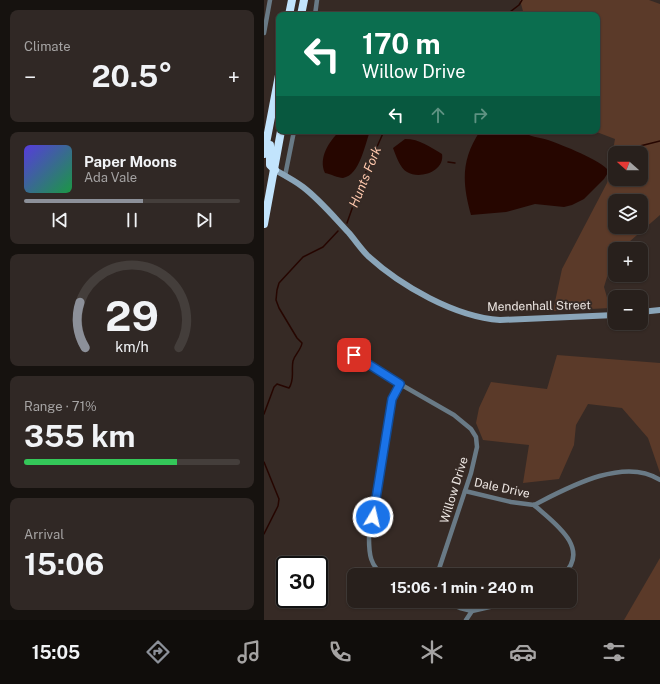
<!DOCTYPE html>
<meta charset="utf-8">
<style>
body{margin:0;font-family:"Public Sans",sans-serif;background:#302825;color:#f1f3f6;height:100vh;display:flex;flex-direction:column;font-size:15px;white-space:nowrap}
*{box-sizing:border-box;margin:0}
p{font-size:13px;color:#a5a3a3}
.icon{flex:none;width:22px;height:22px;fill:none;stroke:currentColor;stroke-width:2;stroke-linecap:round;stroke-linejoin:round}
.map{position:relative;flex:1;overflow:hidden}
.details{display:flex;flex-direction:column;gap:10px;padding:10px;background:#16120f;width:264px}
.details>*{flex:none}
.hud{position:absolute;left:12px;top:12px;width:324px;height:122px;border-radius:8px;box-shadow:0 1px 3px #0004,0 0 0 1px #443e3b;background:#0b6e4f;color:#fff;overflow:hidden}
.needle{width:26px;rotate:291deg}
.fabs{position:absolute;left:344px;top:146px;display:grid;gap:8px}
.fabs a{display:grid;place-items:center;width:40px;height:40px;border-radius:8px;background:#28201c;box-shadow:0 1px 3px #0004,0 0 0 1px #443e3b;font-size:20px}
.speed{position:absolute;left:12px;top:556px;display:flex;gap:8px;font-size:20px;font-weight:700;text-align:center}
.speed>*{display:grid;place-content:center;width:52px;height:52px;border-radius:50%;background:#28201c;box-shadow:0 1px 3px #0004,0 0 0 1px #443e3b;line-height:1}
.speed .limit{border:2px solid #111;border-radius:6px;background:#fff;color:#111}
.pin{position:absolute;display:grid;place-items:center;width:34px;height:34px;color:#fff;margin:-17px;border-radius:8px;box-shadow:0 2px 6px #0006}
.me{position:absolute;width:44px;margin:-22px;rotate:9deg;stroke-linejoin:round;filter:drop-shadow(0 0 3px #0008)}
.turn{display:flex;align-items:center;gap:14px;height:84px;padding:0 20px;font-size:18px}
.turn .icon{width:52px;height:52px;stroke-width:2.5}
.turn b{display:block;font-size:28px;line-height:34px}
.lanes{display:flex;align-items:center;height:38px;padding:0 20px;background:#0003;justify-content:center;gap:20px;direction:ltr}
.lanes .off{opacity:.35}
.big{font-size:30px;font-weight:700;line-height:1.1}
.details .tile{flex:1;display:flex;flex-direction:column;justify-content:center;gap:6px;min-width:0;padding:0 14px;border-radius:8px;background:#302825}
.details .dial{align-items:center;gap:0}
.dial svg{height:104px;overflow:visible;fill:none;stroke:#443e3b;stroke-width:7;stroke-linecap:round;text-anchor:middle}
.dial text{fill:#f1f3f6;stroke:none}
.song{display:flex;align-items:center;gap:12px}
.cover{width:48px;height:48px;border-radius:6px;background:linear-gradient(135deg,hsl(250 70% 55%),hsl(140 70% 35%))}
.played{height:4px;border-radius:2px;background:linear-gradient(90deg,#8c9099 55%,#443e3b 55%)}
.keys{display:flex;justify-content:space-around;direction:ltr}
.heat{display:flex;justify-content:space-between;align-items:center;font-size:22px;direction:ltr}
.charge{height:6px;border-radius:3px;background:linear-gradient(90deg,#34c759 71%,#443e3b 0)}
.trip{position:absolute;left:83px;top:568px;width:230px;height:40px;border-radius:8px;background:#28201c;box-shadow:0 1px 3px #0004,0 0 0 1px #443e3b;font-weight:700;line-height:40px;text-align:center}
.dock{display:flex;height:64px;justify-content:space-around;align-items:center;background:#100d0b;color:#a5a3a3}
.dock .icon{width:28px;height:28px}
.dock .active{color:#8c9099}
.dock b{font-size:18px;color:#f1f3f6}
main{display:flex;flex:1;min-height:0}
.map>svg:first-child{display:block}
.green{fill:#5b3a29;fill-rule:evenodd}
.water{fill:#260600}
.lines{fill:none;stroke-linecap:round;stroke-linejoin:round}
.stream{stroke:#260600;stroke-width:1.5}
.street{stroke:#697a86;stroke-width:4.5}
.secondary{stroke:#8aa5b9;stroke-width:6}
.highway{stroke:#c2e4fd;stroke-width:8}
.route-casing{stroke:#114b97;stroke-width:10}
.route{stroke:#1a73e8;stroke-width:7}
.labels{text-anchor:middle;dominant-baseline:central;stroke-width:4;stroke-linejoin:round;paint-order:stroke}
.street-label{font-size:12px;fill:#ede6e2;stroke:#362a25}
.water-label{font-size:13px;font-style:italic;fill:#fec7ac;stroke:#362a25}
</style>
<main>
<section class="details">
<div class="tile"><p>Climate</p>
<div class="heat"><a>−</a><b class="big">20.5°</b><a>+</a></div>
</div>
<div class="tile">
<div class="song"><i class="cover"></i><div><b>Paper Moons</b><p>Ada Vale</p></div></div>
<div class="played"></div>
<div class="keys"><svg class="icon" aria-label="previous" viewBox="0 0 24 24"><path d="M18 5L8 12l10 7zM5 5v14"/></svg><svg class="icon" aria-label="pause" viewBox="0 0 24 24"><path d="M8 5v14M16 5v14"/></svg><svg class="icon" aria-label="next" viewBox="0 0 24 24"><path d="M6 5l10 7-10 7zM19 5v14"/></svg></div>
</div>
<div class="tile dial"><svg viewBox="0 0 100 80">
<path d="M14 69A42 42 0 1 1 86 69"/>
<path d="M14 69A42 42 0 0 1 10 34" stroke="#8c9099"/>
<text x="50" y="56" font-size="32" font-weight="700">29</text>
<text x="50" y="72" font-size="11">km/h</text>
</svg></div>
<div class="tile"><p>Range · 71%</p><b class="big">355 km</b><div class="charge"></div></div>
<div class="tile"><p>Arrival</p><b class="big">15:06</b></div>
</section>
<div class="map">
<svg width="396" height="620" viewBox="0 0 396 620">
<rect width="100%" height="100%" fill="#362a25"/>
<g class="green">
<path d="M 256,0 L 385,0 L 396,4 L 396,215 L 365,242 L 360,249 L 351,249 L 351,261 L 346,267 L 340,287 L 346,308 L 289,311 L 298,269 L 343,183 L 351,139 L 330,131 L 333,131 L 333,15 L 260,15 ZM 351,153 L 377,153 L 377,179 L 351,179 ZM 351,201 L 377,201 L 377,227 L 351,227 Z"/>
<polygon points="293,355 396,363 396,473 384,438 358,408 324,404 312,425 310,445 295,479 259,483 265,445 219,440 212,423 215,408 227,382 283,389"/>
<polygon points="396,558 396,620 360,620"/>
</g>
<g class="water">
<path d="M 76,131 L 106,131 C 101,144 96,175 79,178 C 74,178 67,174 61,173 C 54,158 65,141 76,131 Z"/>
<path d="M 216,131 L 258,131 C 265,137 275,137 284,140 C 298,145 337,160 345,171 L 340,179 L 320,199 L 308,205 L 300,207 L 271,204 L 242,212 L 207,215 C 198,183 197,160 216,131 Z"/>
<path d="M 141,139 C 156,139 166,147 178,154 C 181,171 156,180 143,172 C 136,168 132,156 129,148 Z"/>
</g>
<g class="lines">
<g class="stream">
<polyline points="242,15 255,5 258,0"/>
<polyline points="368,153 376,146 396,141"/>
<polyline points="184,162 191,163"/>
<polyline points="343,171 351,168"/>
<polyline points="83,223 97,183 120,131"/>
<path d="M 0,414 L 10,387 L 13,384 L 25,388 C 31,379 27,371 29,361 C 31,354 37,350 38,343 L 33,338 L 15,308 L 12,300 L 13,290 L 15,283 L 39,257 L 59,247 L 74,231"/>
<polyline points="0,462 15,499 14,506 0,534"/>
</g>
<g class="street">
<polyline points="51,15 53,0"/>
<polyline points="0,33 6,0"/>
<polyline points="21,176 30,131"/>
<polyline points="90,355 136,384 190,415 207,429 212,437 213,447 207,473 173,575"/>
<polyline points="201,491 247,502 270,505"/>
<path d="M 270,505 C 303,488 360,456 396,480"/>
<path d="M 270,505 C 289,522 328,548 299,575"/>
<path d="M 120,575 C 106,566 105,554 105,538 L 128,399 L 136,384"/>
<polyline points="179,601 196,608 208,611 252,601"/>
<polyline points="202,620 208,611"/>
</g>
<g class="secondary">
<path d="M 11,170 C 20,175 31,181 39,187 C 56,200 70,217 85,233 C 91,240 97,249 104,256 C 137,286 191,317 236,320 L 351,315"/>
<polyline points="377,312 396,310"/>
</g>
<g class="highway">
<polyline points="25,15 28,0"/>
<polyline points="37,15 40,0"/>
<polyline points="6,145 6,165 11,170"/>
<polyline points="0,154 15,75"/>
<polyline points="0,224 17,131"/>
</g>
</g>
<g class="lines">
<g class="route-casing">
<polyline id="route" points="90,355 136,384 128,399 109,517"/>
</g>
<use href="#route" class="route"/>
</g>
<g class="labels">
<g class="street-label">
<text transform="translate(275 306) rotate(-1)">Mendenhall Street</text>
<text transform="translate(238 488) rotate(12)">Dale Drive</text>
<text transform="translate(190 490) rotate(-73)">Willow Drive</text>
</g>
<g class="water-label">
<text transform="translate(101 177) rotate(-68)">Hunts Fork</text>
</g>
</g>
</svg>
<div class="fabs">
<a><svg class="needle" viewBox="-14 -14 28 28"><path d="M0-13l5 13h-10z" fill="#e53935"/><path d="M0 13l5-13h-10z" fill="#a5a3a3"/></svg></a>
<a><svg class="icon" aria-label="layers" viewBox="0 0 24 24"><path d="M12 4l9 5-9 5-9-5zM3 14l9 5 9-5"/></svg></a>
<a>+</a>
<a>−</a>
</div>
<div class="speed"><div class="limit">30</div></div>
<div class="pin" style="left:90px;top:355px;background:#d93025"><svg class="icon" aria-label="arrive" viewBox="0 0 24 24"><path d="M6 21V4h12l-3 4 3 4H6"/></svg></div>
<svg class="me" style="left:109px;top:517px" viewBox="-20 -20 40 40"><circle r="17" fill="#1a73e8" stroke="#fff" stroke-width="3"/><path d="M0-11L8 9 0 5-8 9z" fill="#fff"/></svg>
<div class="trip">15:06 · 1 min · 240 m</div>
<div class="hud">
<div class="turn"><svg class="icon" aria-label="left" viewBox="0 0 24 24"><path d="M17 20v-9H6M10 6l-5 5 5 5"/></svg><div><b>170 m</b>Willow Drive</div></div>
<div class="lanes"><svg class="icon" aria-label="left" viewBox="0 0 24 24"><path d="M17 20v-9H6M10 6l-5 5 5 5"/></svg><svg class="icon off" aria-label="ahead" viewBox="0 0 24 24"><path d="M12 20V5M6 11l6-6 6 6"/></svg><svg class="icon off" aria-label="right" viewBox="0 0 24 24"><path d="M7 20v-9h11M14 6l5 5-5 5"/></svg></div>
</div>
</div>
</main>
<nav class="dock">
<b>15:05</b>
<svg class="icon active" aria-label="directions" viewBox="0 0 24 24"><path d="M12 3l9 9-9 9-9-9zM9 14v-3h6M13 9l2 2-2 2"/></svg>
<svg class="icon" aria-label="music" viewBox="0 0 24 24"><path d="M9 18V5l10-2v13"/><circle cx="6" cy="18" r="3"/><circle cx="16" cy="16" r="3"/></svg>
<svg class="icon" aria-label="phone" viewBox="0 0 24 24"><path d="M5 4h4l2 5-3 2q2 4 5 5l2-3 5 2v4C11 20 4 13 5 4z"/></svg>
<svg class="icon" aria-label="climate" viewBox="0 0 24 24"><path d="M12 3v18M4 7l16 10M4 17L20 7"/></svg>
<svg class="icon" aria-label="car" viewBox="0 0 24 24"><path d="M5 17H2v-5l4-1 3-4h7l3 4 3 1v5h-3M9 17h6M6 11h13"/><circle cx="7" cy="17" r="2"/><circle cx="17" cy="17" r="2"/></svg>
<svg class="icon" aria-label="filters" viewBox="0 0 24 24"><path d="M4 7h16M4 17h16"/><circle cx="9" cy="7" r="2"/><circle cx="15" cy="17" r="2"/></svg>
</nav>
